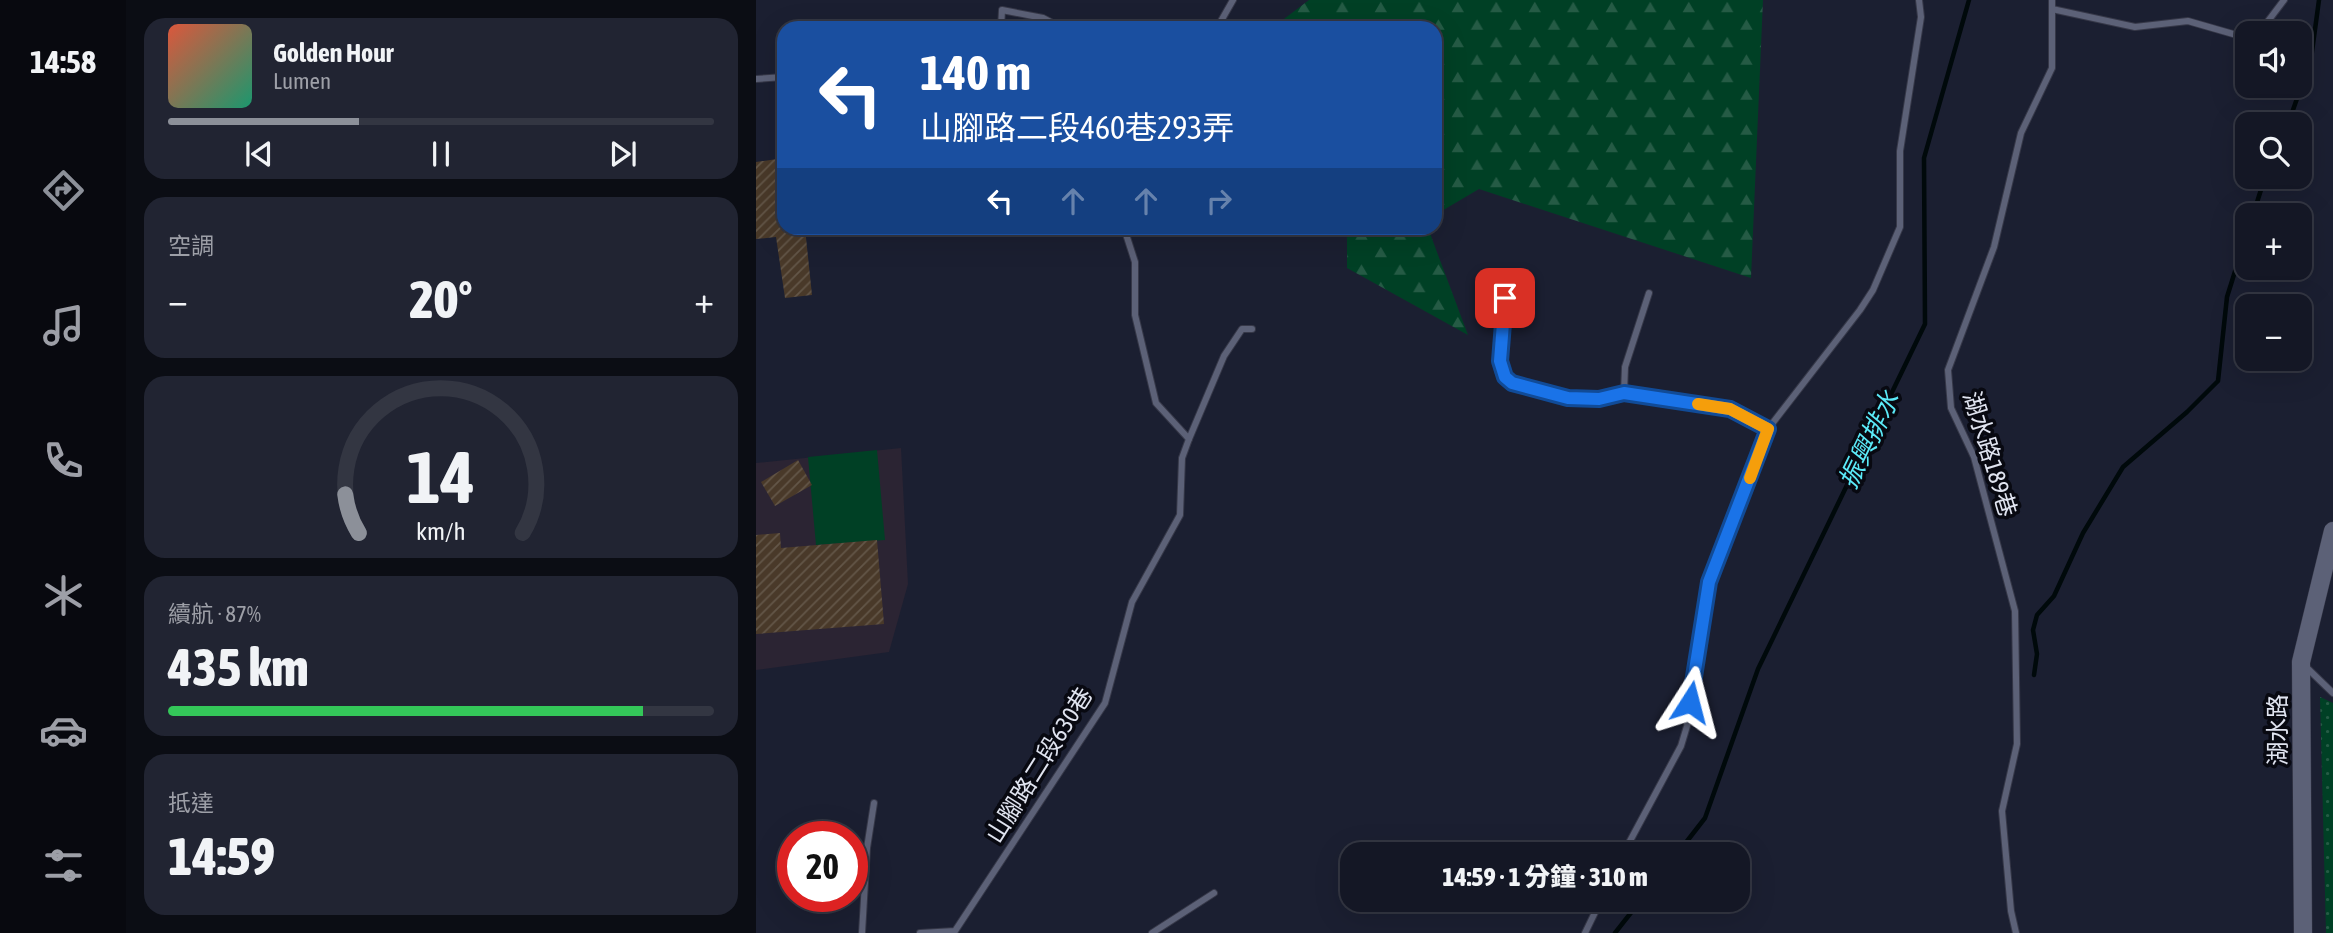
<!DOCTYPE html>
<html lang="zh-TW">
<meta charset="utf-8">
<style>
body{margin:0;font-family:"Asap Condensed","Noto Sans TC",sans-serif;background:#212432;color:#f1f3f6;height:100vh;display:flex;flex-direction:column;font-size:26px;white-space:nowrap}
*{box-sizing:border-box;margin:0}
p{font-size:23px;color:#9d9fa7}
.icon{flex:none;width:38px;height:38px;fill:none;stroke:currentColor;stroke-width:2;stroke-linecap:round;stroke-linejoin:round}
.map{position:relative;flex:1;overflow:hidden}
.sheet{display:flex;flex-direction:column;gap:18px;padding:18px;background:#0b0d14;width:630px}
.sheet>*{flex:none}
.banner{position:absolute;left:21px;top:21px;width:665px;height:214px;border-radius:21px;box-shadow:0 7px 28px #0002,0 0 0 2px #333642;background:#1a4fa0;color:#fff;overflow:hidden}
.controls{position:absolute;left:1479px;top:21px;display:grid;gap:14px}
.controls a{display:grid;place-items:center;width:77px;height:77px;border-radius:14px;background:#141725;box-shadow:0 7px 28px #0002,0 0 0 2px #333642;font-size:35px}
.speed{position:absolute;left:21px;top:821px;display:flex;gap:14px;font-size:35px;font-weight:700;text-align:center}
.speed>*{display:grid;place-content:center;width:91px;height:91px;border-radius:50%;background:#141725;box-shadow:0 7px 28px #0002,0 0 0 2px #333642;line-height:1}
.speed .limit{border:10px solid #d22;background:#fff;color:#111}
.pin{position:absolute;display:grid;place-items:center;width:60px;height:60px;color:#fff;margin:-30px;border-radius:14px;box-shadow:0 4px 10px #0006}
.me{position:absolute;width:77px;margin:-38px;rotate:9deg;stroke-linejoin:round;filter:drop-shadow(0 0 5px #0008)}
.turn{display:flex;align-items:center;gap:24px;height:147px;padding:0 28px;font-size:32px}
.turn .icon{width:91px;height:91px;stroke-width:2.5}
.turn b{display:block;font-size:49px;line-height:60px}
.lanes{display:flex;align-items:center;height:66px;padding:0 28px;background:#0003;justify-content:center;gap:35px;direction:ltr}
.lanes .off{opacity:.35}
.big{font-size:52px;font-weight:800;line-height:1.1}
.sheet .tile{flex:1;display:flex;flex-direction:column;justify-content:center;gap:10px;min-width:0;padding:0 24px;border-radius:21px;background:#212432}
.sheet .dial{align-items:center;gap:0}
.dial svg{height:182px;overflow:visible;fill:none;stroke:#333642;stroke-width:7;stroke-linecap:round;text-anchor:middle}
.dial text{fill:#f1f3f6;stroke:none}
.song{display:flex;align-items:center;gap:21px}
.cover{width:84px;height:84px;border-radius:10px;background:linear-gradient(135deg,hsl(10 70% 55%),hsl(160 70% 35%))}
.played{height:7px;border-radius:4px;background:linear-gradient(90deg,#8c9099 35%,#333642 35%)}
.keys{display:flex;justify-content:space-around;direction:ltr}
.heat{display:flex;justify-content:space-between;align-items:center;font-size:38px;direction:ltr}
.charge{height:10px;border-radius:5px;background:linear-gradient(90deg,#34c759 87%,#333642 0)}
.trip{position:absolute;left:584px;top:842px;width:410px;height:70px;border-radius:21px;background:#141725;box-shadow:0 7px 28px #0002,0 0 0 2px #333642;font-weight:800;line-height:70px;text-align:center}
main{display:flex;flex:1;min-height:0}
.menu{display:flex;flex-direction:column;width:126px;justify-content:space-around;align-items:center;background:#08090f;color:#9d9fa7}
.menu .icon{width:49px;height:49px}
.menu .active{color:#8c9099}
.menu b{font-size:32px;color:#f1f3f6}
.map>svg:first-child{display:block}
.education{fill:#2b2433}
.forest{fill:url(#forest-firs)}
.park{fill:url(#park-dots)}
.garden{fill:#004025}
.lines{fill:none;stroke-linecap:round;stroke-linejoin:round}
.stream{stroke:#00090b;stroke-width:4.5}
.building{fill:url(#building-hatch)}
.lane-casing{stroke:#363848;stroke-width:8}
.secondary-casing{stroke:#363848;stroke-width:19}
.lane{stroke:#5c6177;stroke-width:6}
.secondary{stroke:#5c6177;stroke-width:18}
.route-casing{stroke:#114b97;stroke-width:18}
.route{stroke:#1a73e8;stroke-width:12}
.slow{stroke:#f59e0b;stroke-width:12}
.labels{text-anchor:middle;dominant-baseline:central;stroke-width:7;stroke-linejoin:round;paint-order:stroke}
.street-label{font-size:24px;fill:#e0e4f0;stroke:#080911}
.water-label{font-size:26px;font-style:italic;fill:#5beaf8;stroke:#080911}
</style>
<main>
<nav class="menu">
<b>14:58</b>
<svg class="icon active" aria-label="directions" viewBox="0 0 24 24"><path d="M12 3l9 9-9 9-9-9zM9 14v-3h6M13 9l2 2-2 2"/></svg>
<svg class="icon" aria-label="music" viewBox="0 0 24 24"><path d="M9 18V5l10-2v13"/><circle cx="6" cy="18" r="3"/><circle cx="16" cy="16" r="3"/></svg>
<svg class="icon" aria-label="phone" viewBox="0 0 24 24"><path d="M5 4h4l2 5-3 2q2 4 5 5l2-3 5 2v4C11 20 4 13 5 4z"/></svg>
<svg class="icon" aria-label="climate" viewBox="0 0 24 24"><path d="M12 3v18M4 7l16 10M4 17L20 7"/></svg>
<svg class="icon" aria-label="car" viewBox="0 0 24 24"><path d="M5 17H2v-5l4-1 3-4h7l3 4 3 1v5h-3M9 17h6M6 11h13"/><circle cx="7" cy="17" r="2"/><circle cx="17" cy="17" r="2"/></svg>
<svg class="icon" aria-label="filters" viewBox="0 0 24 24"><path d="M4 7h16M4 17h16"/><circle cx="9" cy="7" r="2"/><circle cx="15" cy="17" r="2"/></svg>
</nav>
<section class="sheet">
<div class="tile">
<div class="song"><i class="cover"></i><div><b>Golden Hour</b><p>Lumen</p></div></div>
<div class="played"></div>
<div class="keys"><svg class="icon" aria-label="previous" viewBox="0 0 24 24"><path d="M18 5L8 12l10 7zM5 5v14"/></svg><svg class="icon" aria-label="pause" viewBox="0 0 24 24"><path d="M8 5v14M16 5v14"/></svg><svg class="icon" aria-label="next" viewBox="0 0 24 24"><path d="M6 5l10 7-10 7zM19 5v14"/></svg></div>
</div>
<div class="tile"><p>空調</p>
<div class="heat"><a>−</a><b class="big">20°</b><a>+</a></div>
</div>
<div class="tile dial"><svg viewBox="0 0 100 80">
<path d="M14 69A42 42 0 1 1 86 69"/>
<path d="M14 69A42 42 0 0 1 8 52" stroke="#8c9099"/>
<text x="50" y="56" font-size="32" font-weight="700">14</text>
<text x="50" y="72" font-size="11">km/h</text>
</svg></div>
<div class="tile"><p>續航 · 87%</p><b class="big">435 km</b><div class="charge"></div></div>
<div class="tile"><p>抵達</p><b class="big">14:59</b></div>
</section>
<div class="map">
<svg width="1577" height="933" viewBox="0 0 1577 933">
<defs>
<pattern id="forest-firs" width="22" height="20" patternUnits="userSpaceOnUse" patternTransform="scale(1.75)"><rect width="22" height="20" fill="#004025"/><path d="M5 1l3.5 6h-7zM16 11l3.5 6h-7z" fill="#255b45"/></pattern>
<pattern id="park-dots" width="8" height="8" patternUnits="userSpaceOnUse" patternTransform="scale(1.75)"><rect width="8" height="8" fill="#004025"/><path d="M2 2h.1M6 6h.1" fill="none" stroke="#255b45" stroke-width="1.8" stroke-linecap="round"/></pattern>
<pattern id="building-hatch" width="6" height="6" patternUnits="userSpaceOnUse" patternTransform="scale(1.75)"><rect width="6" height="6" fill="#493929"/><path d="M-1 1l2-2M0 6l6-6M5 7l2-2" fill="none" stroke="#635648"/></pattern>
</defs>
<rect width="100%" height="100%" fill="#1b1f31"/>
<polygon class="education" points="145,448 152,584 133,652 0,670 0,463"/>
<g class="forest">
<polygon points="553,0 1007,0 995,278 723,189 679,215 679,28 516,28"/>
<polygon points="591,228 672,228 712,335 591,268"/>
</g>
<polygon class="park" points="1564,697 1577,703 1577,933 1570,933"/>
<polygon class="garden" points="121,450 129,540 60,545 52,457"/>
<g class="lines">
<g class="stream">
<polyline points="1532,124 1555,59 1563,0"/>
<polyline points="1497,215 1509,177"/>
<polyline points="1278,675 1281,654 1277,630 1281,615 1298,596 1327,533 1367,467 1431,412 1462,381 1471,297 1491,233"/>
<polyline points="921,854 949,818 1002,669 1169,324 1168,158 1213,0"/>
<polyline points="859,933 885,900"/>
</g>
</g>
<g class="building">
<polygon points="28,158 28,228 49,228 56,295 29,298 20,237 0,239 0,162"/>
<polygon points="42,460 56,485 19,506 5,482"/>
<polygon points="24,533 25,548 121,540 128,624 0,634 0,535"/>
</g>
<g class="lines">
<g class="lane-casing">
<g id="lane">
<polyline points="1296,9 1379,27 1432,21 1491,38"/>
<polyline points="245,28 246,10 287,18 306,28"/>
<polyline points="461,28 477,0"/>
<polyline points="1503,33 1528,0"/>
<polyline points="0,79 28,77"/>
<polyline points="749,297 744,361 749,377 756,383 812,398 843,399 868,393 974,409 1012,429"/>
<polyline points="868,393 869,367 893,293"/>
<polyline points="433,439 468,356 486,329 496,329"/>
<polyline points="1549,666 1577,693"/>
<polyline points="867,854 925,746 931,726 953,582 1012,429 1104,310 1117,290 1144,227 1144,151 1165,17 1163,0"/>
<polyline points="106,933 111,848 118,803"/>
<polyline points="164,933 199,931 349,703 376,602 424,515 426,458 433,439 400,403 379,315 379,262 368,228"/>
<polyline points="396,933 458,893"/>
<polyline points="829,933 845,900"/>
<polyline points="1260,933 1255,911 1246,811 1261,744 1259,611 1218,457 1195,408 1192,370 1238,247 1265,133 1296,68 1296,0"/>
</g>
</g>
<g class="secondary-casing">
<polyline id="secondary" points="1547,933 1545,662 1577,531"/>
</g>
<use href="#lane" class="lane"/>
<use href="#secondary" class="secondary"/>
</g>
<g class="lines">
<g class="route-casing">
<polyline id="route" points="749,298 744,361 749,377 756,383 812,398 843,399 868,393 974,409 1012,429 953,582 934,702"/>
</g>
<use href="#route" class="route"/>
<polyline class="slow" points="942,404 974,409 1012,429 994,478"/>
</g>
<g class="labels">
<g class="street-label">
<text transform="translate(1234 454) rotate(73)">湖水路189巷</text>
<text transform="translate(1521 730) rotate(-90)">湖水路</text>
<text transform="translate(283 765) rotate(-58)">山腳路二段630巷</text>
</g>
<g class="water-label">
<text transform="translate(1113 440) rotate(-64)">振興排水</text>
</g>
</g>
</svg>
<div class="controls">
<a><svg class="icon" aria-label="sound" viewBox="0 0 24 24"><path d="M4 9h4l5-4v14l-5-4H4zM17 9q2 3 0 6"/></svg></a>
<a><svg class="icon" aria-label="search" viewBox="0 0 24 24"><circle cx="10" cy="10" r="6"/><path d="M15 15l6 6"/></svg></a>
<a>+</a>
<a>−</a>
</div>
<div class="speed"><div class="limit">20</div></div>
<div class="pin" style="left:749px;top:298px;background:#d93025"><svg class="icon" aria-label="arrive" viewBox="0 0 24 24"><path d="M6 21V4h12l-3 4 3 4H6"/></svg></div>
<svg class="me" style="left:934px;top:702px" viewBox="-20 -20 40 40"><path d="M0-17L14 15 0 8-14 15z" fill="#1a73e8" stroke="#fff" stroke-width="4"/></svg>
<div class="trip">14:59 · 1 分鐘 · 310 m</div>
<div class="banner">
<div class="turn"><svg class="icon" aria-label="left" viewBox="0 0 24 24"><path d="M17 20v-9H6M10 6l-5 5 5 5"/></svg><div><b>140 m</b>山腳路二段460巷293弄</div></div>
<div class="lanes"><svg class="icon" aria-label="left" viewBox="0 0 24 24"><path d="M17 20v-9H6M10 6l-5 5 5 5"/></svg><svg class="icon off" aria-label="ahead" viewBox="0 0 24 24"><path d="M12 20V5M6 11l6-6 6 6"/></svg><svg class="icon off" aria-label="ahead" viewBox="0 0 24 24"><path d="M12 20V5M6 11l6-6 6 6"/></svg><svg class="icon off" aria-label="right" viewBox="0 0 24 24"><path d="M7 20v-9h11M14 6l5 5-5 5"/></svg></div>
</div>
</div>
</main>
